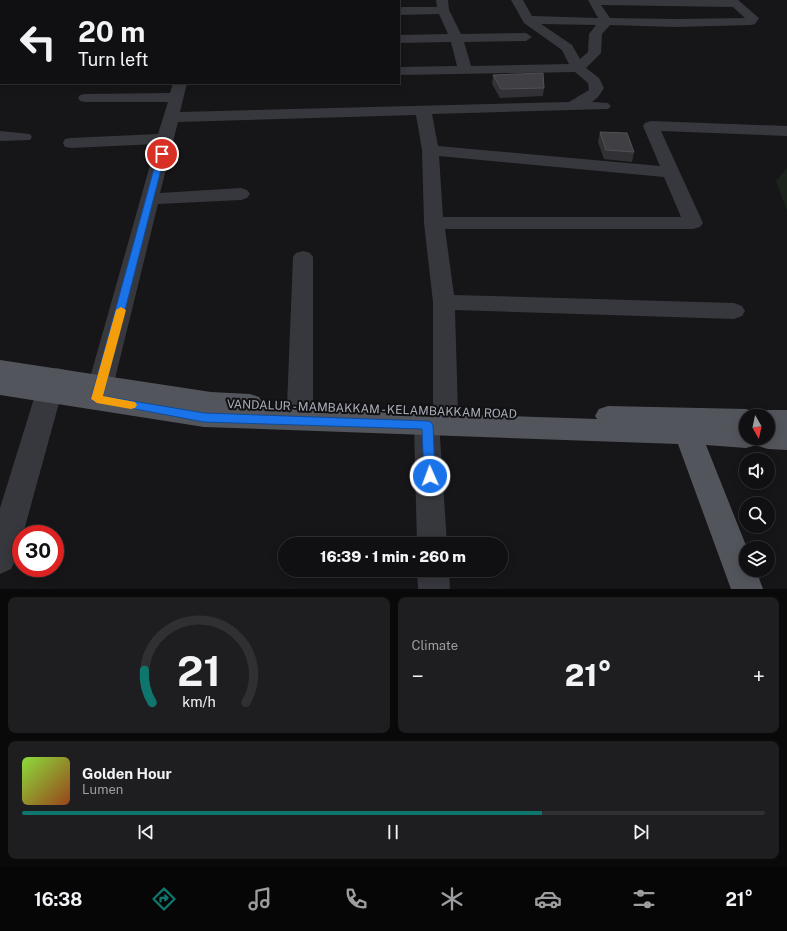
<!DOCTYPE html>
<meta charset="utf-8">
<style>
body{margin:0;font-family:"Public Sans",sans-serif;background:#1e1e20;color:#f1f3f6;height:100vh;display:flex;flex-direction:column;font-size:15px;white-space:nowrap}
*{box-sizing:border-box;margin:0}
p{font-size:13px;color:#9c9d9f}
.icon{flex:none;width:22px;height:22px;fill:none;stroke:currentColor;stroke-width:2;stroke-linecap:round;stroke-linejoin:round}
.map{position:relative;height:589px;overflow:hidden}
.sheet{display:flex;flex-direction:column;gap:8px;padding:8px;background:#09090a;flex:1}
.sheet>*{flex:none}
.hud{position:absolute;left:0px;top:0px;width:400px;height:84px;box-shadow:0 2px 10px #0003,0 0 0 1px #303032;background:#101012;color:#f1f3f6;overflow:hidden}
.needle{width:26px;rotate:171deg}
.tools{position:absolute;left:739px;top:409px;display:grid;gap:8px}
.tools a{display:grid;place-items:center;width:36px;height:36px;border-radius:50%;background:#101012;box-shadow:0 2px 10px #0003,0 0 0 1px #303032;font-size:20px}
.speed{position:absolute;left:12px;top:525px;display:flex;gap:8px;font-size:20px;font-weight:700;text-align:center}
.speed>*{display:grid;place-content:center;width:52px;height:52px;border-radius:50%;background:#101012;box-shadow:0 2px 10px #0003,0 0 0 1px #303032;line-height:1}
.speed .limit{border:6px solid #d22;background:#fff;color:#111}
.pin{position:absolute;display:grid;place-items:center;width:34px;height:34px;color:#fff;margin:-17px;border:2px solid #fff;border-radius:50%;box-shadow:0 1px 4px #0007}
.me{position:absolute;width:44px;margin:-22px;rotate:358deg;stroke-linejoin:round;filter:drop-shadow(0 0 3px #0008)}
.turn{display:flex;align-items:center;gap:14px;height:84px;padding:0 12px;font-size:18px}
.turn .icon{width:52px;height:52px;stroke-width:2.5}
.turn b{display:block;font-size:28px;line-height:34px}
.big{font-size:30px;font-weight:800;line-height:1.1}
.sheet .widget{flex:1;display:flex;flex-direction:column;justify-content:center;gap:6px;min-width:0;padding:0 14px;border-radius:8px;background:#1e1e20}
.sheet .dial{align-items:center;gap:0}
.dial svg{height:104px;overflow:visible;fill:none;stroke:#303032;stroke-width:7;stroke-linecap:round;text-anchor:middle}
.dial text{fill:#f1f3f6;stroke:none}
.song{display:flex;align-items:center;gap:12px}
.cover{width:48px;height:48px;border-radius:6px;background:linear-gradient(135deg,hsl(90 70% 55%),hsl(20 70% 35%))}
.played{height:4px;border-radius:2px;background:linear-gradient(90deg,#0f766e 70%,#303032 70%)}
.keys{display:flex;justify-content:space-around;direction:ltr}
.heat{display:flex;justify-content:space-between;align-items:center;font-size:22px;direction:ltr}
.sheet .tiles{flex:1;display:grid;gap:8px;grid-template-columns:1fr 1fr}
.widget:last-child{grid-column:span 2}
.trip{position:absolute;left:278px;top:537px;width:230px;height:40px;border-radius:20px;background:#101012;box-shadow:0 2px 10px #0003,0 0 0 1px #303032;font-weight:800;line-height:40px;text-align:center}
.tabs{display:flex;height:64px;justify-content:space-around;align-items:center;background:#060607;color:#9c9d9f}
.tabs .icon{width:28px;height:28px}
.tabs .current{color:#0f766e}
.tabs b{font-size:18px;color:#f1f3f6}
.map>svg:first-child{display:block}
.green{fill:#1c231d}
.lines{fill:none;stroke-linecap:round;stroke-linejoin:round}
.minor{fill:#37383d;fill-rule:evenodd}
.major{fill:#53555c;fill-rule:evenodd}
.wall{fill:#323236}
.building{fill:#3f3f44;stroke:#4f5156}
.route{fill:#1a73e8;stroke:#114b97}
.slow{fill:#f59e0b}
.labels{text-anchor:middle;dominant-baseline:central;stroke-width:4;stroke-linejoin:round;paint-order:stroke}
.street-label{font-size:12px;fill:#a9adb8;stroke:#111113}
</style>
<div class="map">
<svg width="787" height="589" viewBox="0 0 787 589">
<rect width="100%" height="100%" fill="#161618"/>
<polygon class="green" points="787,168 787,211 776,181"/>
<g class="lines">
<g class="minor">
<polygon points="28,0 41,0 27,1"/>
<polygon points="113,0 125,0 112,1"/>
<rect x="204" y="0" width="12" height="1"/>
<path d="M 436,0 L 448,0 L 449,10 L 461,34 L 526,33 L 532,37 L 526,41 L 464,42 L 471,66 L 569,64 L 562,50 L 524,23 L 511,0 L 523,0 L 532,16 L 598,18 L 588,0 L 738,0 L 759,18 L 755,24 L 751,25 L 676,27 L 610,25 L 602,34 L 601,53 L 586,68 L 599,78 L 604,88 L 598,97 L 592,102 L 608,103 L 611,106 L 608,109 L 432,114 L 438,146 L 660,166 L 643,126 L 645,123 L 651,121 L 787,126 L 787,136 L 661,131 L 703,223 L 700,227 L 693,229 L 445,229 L 454,295 L 734,303 L 742,306 L 745,311 L 742,316 L 734,319 L 455,310 L 458,414 L 454,421 L 445,424 L 439,422 L 447,544 L 417,544 L 414,425 L 418,417 L 427,414 L 433,416 L 433,302 L 424,223 L 422,150 L 416,115 L 178,122 L 160,193 L 241,188 L 247,190 L 250,194 L 247,198 L 241,200 L 158,204 L 110,399 L 106,406 L 97,409 L 88,406 L 84,399 L 156,144 L 71,148 L 65,147 L 63,143 L 65,139 L 71,138 L 158,134 L 168,102 L 85,102 L 80,101 L 78,98 L 80,95 L 85,94 L 170,93 L 173,83 L 187,83 L 180,112 L 569,102 L 589,90 L 588,83 L 575,72 L 399,75 L 399,67 L 457,66 L 451,42 L 399,43 L 399,35 L 448,34 L 439,14 L 399,15 L 399,7 L 437,7 ZM 601,5 L 733,7 L 745,18 L 676,19 L 610,18 ZM 541,24 L 596,25 L 589,34 L 588,52 L 580,59 L 572,45 ZM 439,156 L 664,177 L 681,217 L 443,217 Z"/>
<polygon points="1,23 1,31 0,32 0,24"/>
<polygon points="0,131 30,134 32,137 30,140 0,141"/>
<polygon points="303,251 310,253 313,257 313,406 309,413 300,416 291,413 287,406 293,257 296,253"/>
<polygon points="57,368 66,370 69,377 62,392 23,534 21,534 16,559 11,569 0,574 0,508 36,392 48,370"/>
<polygon points="417,570 449,570 450,589 418,589"/>
</g>
<path class="major" d="M 0,360 L 211,392 L 250,394 L 259,397 L 263,404 L 261,408 L 597,419 L 595,416 L 599,409 L 608,406 L 746,409 L 755,412 L 757,415 L 759,413 L 768,410 L 787,410 L 787,450 L 768,449 L 758,446 L 757,443 L 756,445 L 746,448 L 706,445 L 747,548 L 746,570 L 756,570 L 763,589 L 731,589 L 678,444 L 204,427 L 0,395 ZM 746,416 L 768,416 L 768,438 L 746,438 Z"/>
</g>
<g class="wall">
<polygon points="493,75 544,88 543,96 500,98 492,84"/>
<polygon points="600,132 634,152 632,162 604,159 598,142"/>
</g>
<g class="building">
<polygon points="543,73 544,88 501,89 493,75"/>
<polygon points="600,132 627,133 634,152 606,150"/>
</g>
<polygon class="route" points="162,152 165,154 103,396 204,413 427,421 431,422 433,425 435,476 434,479 430,481 425,479 424,476 422,429 204,422 93,401 91,399 158,154"/>
<polygon class="slow" points="121,307 126,310 103,396 135,402 137,405 135,408 131,409 97,403 91,399 116,310"/>
<g class="labels">
<g class="street-label">
<text transform="translate(372 409) rotate(2)">VANDALUR - MAMBAKKAM - KELAMBAKKAM ROAD</text>
</g>
</g>
</svg>
<div class="tools">
<a><svg class="needle" viewBox="-14 -14 28 28"><path d="M0-13l5 13h-10z" fill="#e53935"/><path d="M0 13l5-13h-10z" fill="#9c9d9f"/></svg></a>
<a><svg class="icon" aria-label="sound" viewBox="0 0 24 24"><path d="M4 9h4l5-4v14l-5-4H4zM17 9q2 3 0 6"/></svg></a>
<a><svg class="icon" aria-label="search" viewBox="0 0 24 24"><circle cx="10" cy="10" r="6"/><path d="M15 15l6 6"/></svg></a>
<a><svg class="icon" aria-label="layers" viewBox="0 0 24 24"><path d="M12 4l9 5-9 5-9-5zM3 14l9 5 9-5"/></svg></a>
</div>
<div class="speed"><div class="limit">30</div></div>
<div class="pin" style="left:162px;top:154px;background:#d93025"><svg class="icon" aria-label="arrive" viewBox="0 0 24 24"><path d="M6 21V4h12l-3 4 3 4H6"/></svg></div>
<svg class="me" style="left:430px;top:476px" viewBox="-20 -20 40 40"><circle r="17" fill="#1a73e8" stroke="#fff" stroke-width="3"/><path d="M0-11L8 9 0 5-8 9z" fill="#fff"/></svg>
<div class="trip">16:39 · 1 min · 260 m</div>
<div class="hud">
<div class="turn"><svg class="icon" aria-label="left" viewBox="0 0 24 24"><path d="M17 20v-9H6M10 6l-5 5 5 5"/></svg><div><b>20 m</b>Turn left</div></div>
</div>
</div>
<section class="sheet">
<div class="tiles">
<div class="widget dial"><svg viewBox="0 0 100 80">
<path d="M14 69A42 42 0 1 1 86 69"/>
<path d="M14 69A42 42 0 0 1 8 44" stroke="#0f766e"/>
<text x="50" y="56" font-size="32" font-weight="700">21</text>
<text x="50" y="72" font-size="11">km/h</text>
</svg></div>
<div class="widget"><p>Climate</p>
<div class="heat"><a>−</a><b class="big">21°</b><a>+</a></div>
</div>
<div class="widget">
<div class="song"><i class="cover"></i><div><b>Golden Hour</b><p>Lumen</p></div></div>
<div class="played"></div>
<div class="keys"><svg class="icon" aria-label="previous" viewBox="0 0 24 24"><path d="M18 5L8 12l10 7zM5 5v14"/></svg><svg class="icon" aria-label="pause" viewBox="0 0 24 24"><path d="M8 5v14M16 5v14"/></svg><svg class="icon" aria-label="next" viewBox="0 0 24 24"><path d="M6 5l10 7-10 7zM19 5v14"/></svg></div>
</div>
</div>
</section>
<nav class="tabs">
<b>16:38</b>
<svg class="icon current" aria-label="directions" viewBox="0 0 24 24"><path d="M12 3l9 9-9 9-9-9zM9 14v-3h6M13 9l2 2-2 2"/></svg>
<svg class="icon" aria-label="music" viewBox="0 0 24 24"><path d="M9 18V5l10-2v13"/><circle cx="6" cy="18" r="3"/><circle cx="16" cy="16" r="3"/></svg>
<svg class="icon" aria-label="phone" viewBox="0 0 24 24"><path d="M5 4h4l2 5-3 2q2 4 5 5l2-3 5 2v4C11 20 4 13 5 4z"/></svg>
<svg class="icon" aria-label="climate" viewBox="0 0 24 24"><path d="M12 3v18M4 7l16 10M4 17L20 7"/></svg>
<svg class="icon" aria-label="car" viewBox="0 0 24 24"><path d="M5 17H2v-5l4-1 3-4h7l3 4 3 1v5h-3M9 17h6M6 11h13"/><circle cx="7" cy="17" r="2"/><circle cx="17" cy="17" r="2"/></svg>
<svg class="icon" aria-label="filters" viewBox="0 0 24 24"><path d="M4 7h16M4 17h16"/><circle cx="9" cy="7" r="2"/><circle cx="15" cy="17" r="2"/></svg>
<b>21°</b>
</nav>
